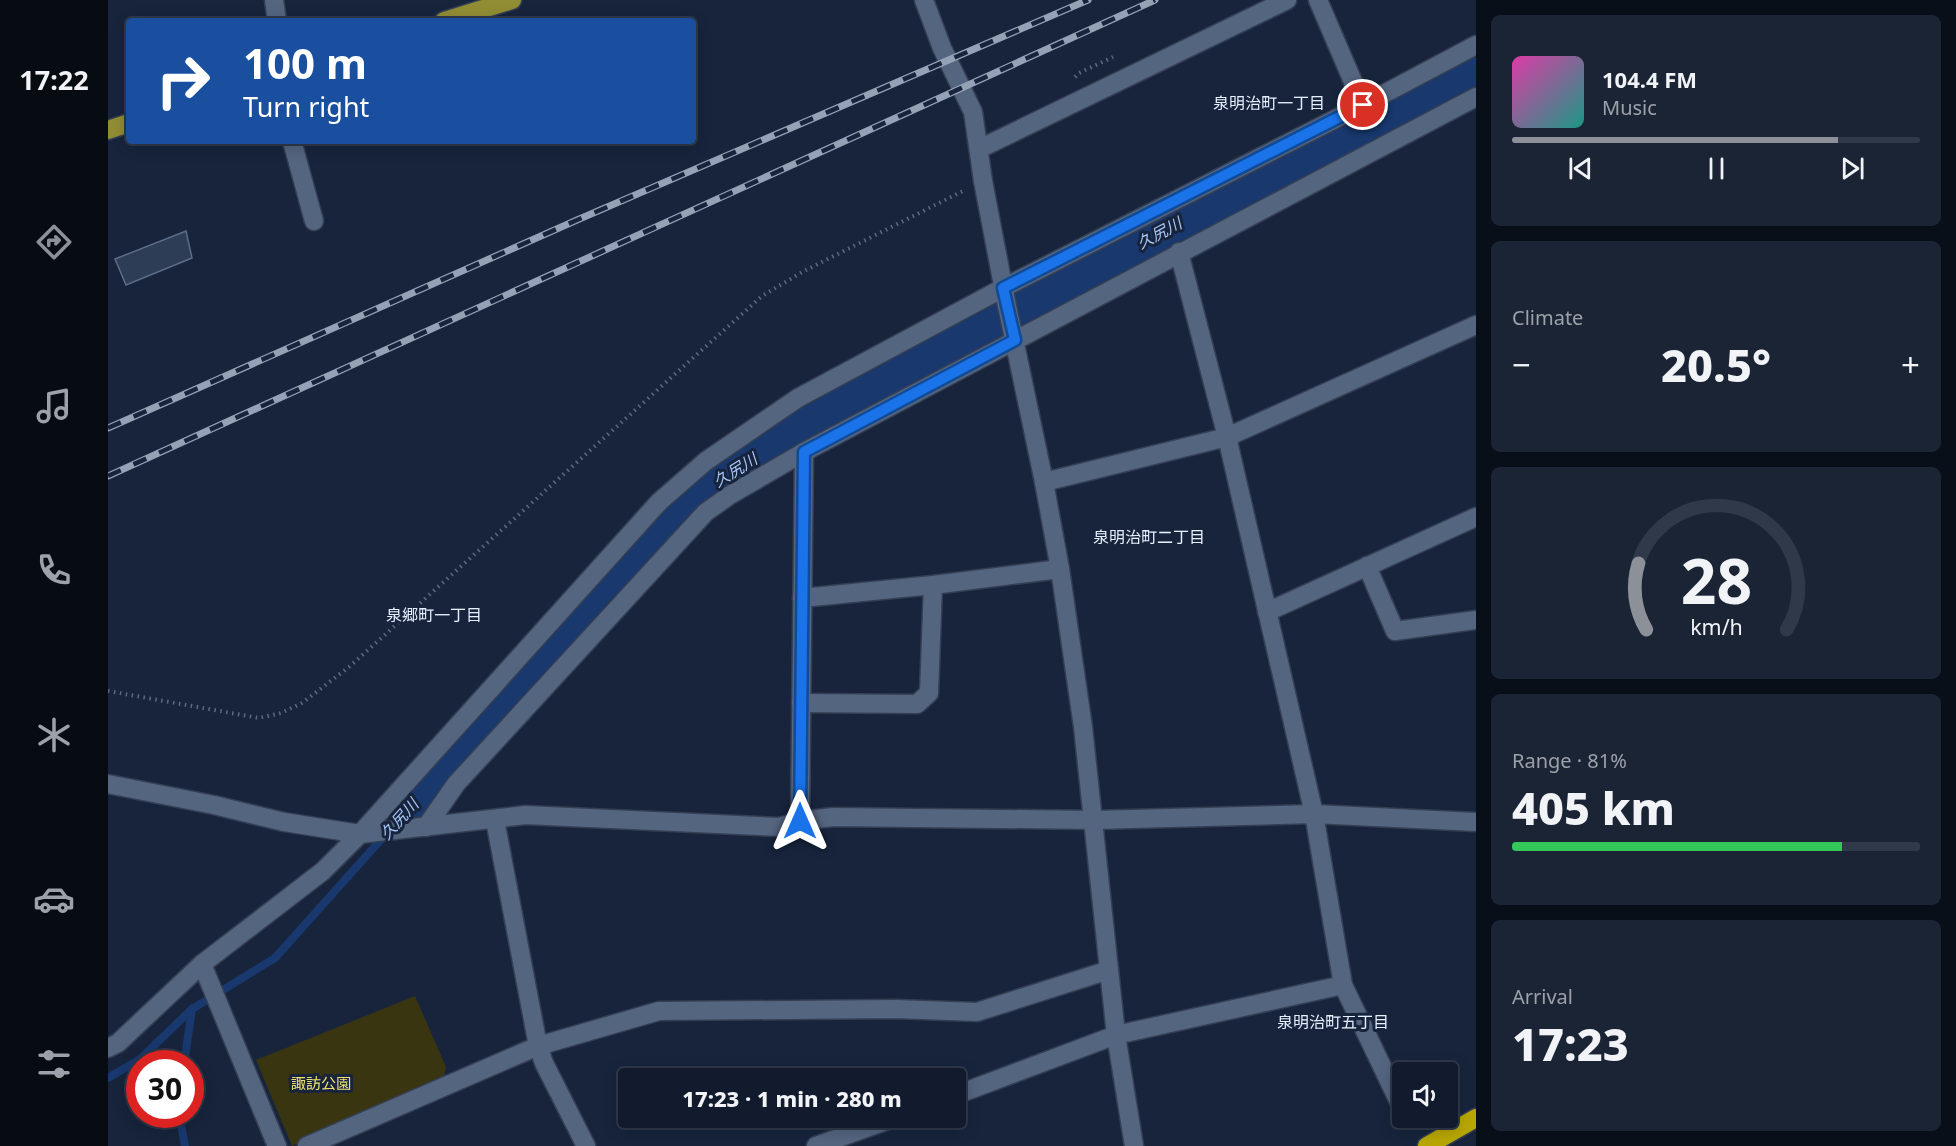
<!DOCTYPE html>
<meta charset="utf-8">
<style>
body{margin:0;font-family:"Noto Sans","Noto Sans JP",sans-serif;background:#1a2435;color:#f1f3f6;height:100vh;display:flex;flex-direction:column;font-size:22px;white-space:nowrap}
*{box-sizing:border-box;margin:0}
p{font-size:20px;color:#9ca1aa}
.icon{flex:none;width:33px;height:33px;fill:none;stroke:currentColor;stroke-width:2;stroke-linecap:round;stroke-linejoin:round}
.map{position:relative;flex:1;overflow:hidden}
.sheet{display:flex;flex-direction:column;gap:15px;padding:15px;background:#090f19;width:480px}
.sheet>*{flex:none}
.top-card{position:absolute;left:18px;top:18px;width:570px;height:126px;border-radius:6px;box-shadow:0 3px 15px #0003,0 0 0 2px #303949;background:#1a4fa0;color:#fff;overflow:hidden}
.tools{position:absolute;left:1284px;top:1062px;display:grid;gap:12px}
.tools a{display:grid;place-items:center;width:66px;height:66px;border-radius:6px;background:#111b2d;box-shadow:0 3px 15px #0003,0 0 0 2px #303949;font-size:30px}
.speed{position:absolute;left:18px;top:1050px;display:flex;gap:12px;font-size:30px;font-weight:700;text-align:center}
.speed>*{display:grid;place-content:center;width:78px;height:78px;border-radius:50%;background:#111b2d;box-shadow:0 3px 15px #0003,0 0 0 2px #303949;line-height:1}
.speed .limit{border:9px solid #d22;background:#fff;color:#111}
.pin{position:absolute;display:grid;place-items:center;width:51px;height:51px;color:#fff;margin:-26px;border:3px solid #fff;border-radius:50%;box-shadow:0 2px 6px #0007}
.me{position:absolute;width:66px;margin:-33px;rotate:0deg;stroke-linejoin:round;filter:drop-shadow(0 0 4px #0008)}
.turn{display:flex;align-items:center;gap:21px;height:126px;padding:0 18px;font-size:27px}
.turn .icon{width:78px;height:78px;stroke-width:2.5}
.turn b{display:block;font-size:42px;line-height:51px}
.big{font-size:45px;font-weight:800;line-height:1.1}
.sheet .card{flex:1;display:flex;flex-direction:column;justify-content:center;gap:9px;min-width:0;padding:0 21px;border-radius:9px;background:#1a2435}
.sheet .dial{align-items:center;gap:0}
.dial svg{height:156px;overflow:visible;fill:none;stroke:#303949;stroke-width:7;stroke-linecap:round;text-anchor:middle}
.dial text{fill:#f1f3f6;stroke:none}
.song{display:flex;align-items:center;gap:18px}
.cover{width:72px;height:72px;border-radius:9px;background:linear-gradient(135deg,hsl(320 70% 55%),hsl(170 70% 35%))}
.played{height:6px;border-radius:3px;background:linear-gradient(90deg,#8c9099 80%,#303949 80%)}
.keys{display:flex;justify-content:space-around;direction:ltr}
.heat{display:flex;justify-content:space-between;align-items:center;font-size:33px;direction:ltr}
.charge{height:9px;border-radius:4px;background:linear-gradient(90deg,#34c759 81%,#303949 0)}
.trip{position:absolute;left:510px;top:1068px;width:348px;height:60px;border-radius:6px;background:#111b2d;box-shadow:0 3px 15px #0003,0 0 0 2px #303949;font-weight:800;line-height:60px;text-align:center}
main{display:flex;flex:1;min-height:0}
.tab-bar{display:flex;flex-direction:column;width:108px;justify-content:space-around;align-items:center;background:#070b12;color:#9ca1aa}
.tab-bar .icon{width:42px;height:42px}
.tab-bar .active{color:#8c9099}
.tab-bar b{font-size:27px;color:#f1f3f6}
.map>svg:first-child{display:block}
.green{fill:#393510}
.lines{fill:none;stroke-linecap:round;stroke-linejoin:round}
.stream{stroke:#18386e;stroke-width:8}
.river{stroke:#18386e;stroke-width:45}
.building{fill:#2e3d56;stroke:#5c6d89;stroke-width:1.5}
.minor-casing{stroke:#353f53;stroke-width:21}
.major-casing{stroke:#353f53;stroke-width:21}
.highway-casing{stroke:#353f53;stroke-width:21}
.path{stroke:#5e6a7f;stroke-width:4;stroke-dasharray:1.5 4.5;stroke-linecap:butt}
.minor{stroke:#546580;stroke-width:18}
.major{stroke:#908d34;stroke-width:18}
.highway{stroke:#b8a701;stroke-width:18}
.rail-casing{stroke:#95a1b4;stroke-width:7}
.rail{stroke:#17243c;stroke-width:4.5;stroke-dasharray:14;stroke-linecap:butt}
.path-bridge{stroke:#5e6a7f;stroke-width:4;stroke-dasharray:1.5 4.5;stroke-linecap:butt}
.route-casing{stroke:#114b97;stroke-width:15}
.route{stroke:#1a73e8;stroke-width:10}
.labels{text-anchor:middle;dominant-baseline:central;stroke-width:6;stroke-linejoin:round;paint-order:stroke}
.park-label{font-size:15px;fill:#eee072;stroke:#17243c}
.neighbourhood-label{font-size:16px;fill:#e5efff;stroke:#17243c}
.water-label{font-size:16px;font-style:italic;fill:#a7c5f7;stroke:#17243c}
</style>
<main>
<nav class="tab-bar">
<b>17:22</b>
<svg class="icon active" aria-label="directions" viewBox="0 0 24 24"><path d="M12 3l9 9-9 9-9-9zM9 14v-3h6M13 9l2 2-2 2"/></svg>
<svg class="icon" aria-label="music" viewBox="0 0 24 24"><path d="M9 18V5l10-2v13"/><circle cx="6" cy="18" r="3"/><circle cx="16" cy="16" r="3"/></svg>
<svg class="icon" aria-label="phone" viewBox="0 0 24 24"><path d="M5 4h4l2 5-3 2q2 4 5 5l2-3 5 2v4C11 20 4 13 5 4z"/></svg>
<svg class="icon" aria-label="climate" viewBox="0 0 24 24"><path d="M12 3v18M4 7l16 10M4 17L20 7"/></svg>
<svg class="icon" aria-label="car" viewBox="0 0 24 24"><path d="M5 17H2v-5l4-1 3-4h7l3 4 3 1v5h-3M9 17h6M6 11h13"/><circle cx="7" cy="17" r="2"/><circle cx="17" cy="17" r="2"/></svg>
<svg class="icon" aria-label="filters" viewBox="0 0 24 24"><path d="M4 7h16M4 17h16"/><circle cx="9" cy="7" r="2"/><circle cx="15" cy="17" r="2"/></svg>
</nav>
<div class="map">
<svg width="1368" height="1146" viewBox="0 0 1368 1146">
<rect width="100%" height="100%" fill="#17243c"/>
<polygon class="green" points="307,996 338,1067 335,1080 184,1146 148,1060"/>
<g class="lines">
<g class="stream">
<polyline points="76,1064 84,1009"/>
<polyline points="0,1078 31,1060 84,1009 167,958 303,806"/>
<polyline points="71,1114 77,1146"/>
</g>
<polyline class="river" points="303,806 604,483 866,330 1368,68"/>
</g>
<polygon class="building" points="78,231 84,258 18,285 7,259"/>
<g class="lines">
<g class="minor-casing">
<g id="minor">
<polyline points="166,0 169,21"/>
<polyline points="816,0 834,48 865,112 875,181 898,301 936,482 952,569 975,727 1008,1035 1026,1146"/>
<polyline points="1210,0 1255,105"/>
<polyline points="184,141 206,221"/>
<polyline points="871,149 1179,0"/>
<polyline points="1071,252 1119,437 1206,814 1235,985 1294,1108"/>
<polyline points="936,482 1119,437 1368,325"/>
<polyline points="1259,566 1287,631 1368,620"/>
<polyline points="694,598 825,585 952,569"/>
<polyline points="1159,612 1368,517"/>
<polyline points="693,703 809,704 821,693 825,585"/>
<polyline points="0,784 106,805 176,822 252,834 418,815 671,827 692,821 725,817 986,820 1206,814 1368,822"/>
<polyline points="387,820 430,1046 436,1063 478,1146"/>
<polyline points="692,821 696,452"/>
<polyline points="318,827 348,784 598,512 622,495 696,452 1368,97"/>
<polyline points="94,964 169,1146"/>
<polyline points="0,1048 10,1043 94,964 215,871 252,834 551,502 598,461 690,398 895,288 1255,105 1368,45"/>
<polyline points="848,1095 1008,1035 1235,985"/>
<polyline points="199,1146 430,1046 551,1011 787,1009 869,1012 1001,970"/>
<polyline points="708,1146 786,1118"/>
</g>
</g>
<g class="major-casing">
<g id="major">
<polyline points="336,21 404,0"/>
<polyline points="0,130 21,123"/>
</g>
</g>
<g class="highway-casing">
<polyline id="highway" points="1319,1146 1368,1118"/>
</g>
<g class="path">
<polyline points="967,77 971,73 1005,57"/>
<polyline points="0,691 151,718 173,713 194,703 241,667 654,296 696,271 855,191"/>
</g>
<use href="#minor" class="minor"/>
<use href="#major" class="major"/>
<use href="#highway" class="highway"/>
<g class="rail-casing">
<g id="rail">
<polyline points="0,428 469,220 980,0"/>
<polyline points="0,476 1047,0"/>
</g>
</g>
<use href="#rail" class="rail"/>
<polyline class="path-bridge" points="1294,1102 1290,1104 1294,1113"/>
</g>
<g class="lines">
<g class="route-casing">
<polyline id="route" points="692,821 696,452 907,340 895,288 1255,105"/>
</g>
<use href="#route" class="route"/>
</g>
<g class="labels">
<g class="park-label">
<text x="213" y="1083">諏訪公園</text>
</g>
<g class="neighbourhood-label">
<text x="1161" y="103">泉明治町一丁目</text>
<text x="1041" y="537">泉明治町二丁目</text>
<text x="326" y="615">泉郷町一丁目</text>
<text x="1225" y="1022">泉明治町五丁目</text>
</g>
<g class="water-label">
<text transform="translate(1051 233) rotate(-28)">久尻川</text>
<text transform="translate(627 470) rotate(-32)">久尻川</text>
<text transform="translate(291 819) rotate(-48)">久尻川</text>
</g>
</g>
</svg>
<div class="tools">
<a><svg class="icon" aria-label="sound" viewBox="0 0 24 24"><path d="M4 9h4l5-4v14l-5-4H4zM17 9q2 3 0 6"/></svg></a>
</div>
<div class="speed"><div class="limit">30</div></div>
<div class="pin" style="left:1255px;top:105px;background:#d93025"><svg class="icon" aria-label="arrive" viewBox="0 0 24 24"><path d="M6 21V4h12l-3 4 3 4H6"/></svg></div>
<svg class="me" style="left:692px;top:821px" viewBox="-20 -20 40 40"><path d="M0-17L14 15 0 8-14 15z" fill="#1a73e8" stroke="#fff" stroke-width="4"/></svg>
<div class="trip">17:23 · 1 min · 280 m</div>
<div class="top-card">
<div class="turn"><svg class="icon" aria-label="right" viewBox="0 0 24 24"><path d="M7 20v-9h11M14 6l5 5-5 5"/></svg><div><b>100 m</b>Turn right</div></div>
</div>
</div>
<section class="sheet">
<div class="card">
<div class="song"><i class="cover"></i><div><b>104.4 FM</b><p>Music</p></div></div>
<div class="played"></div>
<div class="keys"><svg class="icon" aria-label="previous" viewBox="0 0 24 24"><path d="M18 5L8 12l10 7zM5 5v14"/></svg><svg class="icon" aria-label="pause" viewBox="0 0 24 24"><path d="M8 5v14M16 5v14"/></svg><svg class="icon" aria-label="next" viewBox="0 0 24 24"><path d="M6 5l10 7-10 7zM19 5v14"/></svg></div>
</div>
<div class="card"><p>Climate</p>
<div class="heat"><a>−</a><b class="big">20.5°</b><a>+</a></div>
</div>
<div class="card dial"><svg viewBox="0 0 100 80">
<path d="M14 69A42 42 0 1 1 86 69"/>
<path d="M14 69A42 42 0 0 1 10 35" stroke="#8c9099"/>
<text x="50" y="56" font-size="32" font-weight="700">28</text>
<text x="50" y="72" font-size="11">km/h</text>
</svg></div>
<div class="card"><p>Range · 81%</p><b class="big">405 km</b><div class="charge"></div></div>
<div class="card"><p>Arrival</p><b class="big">17:23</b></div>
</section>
</main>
